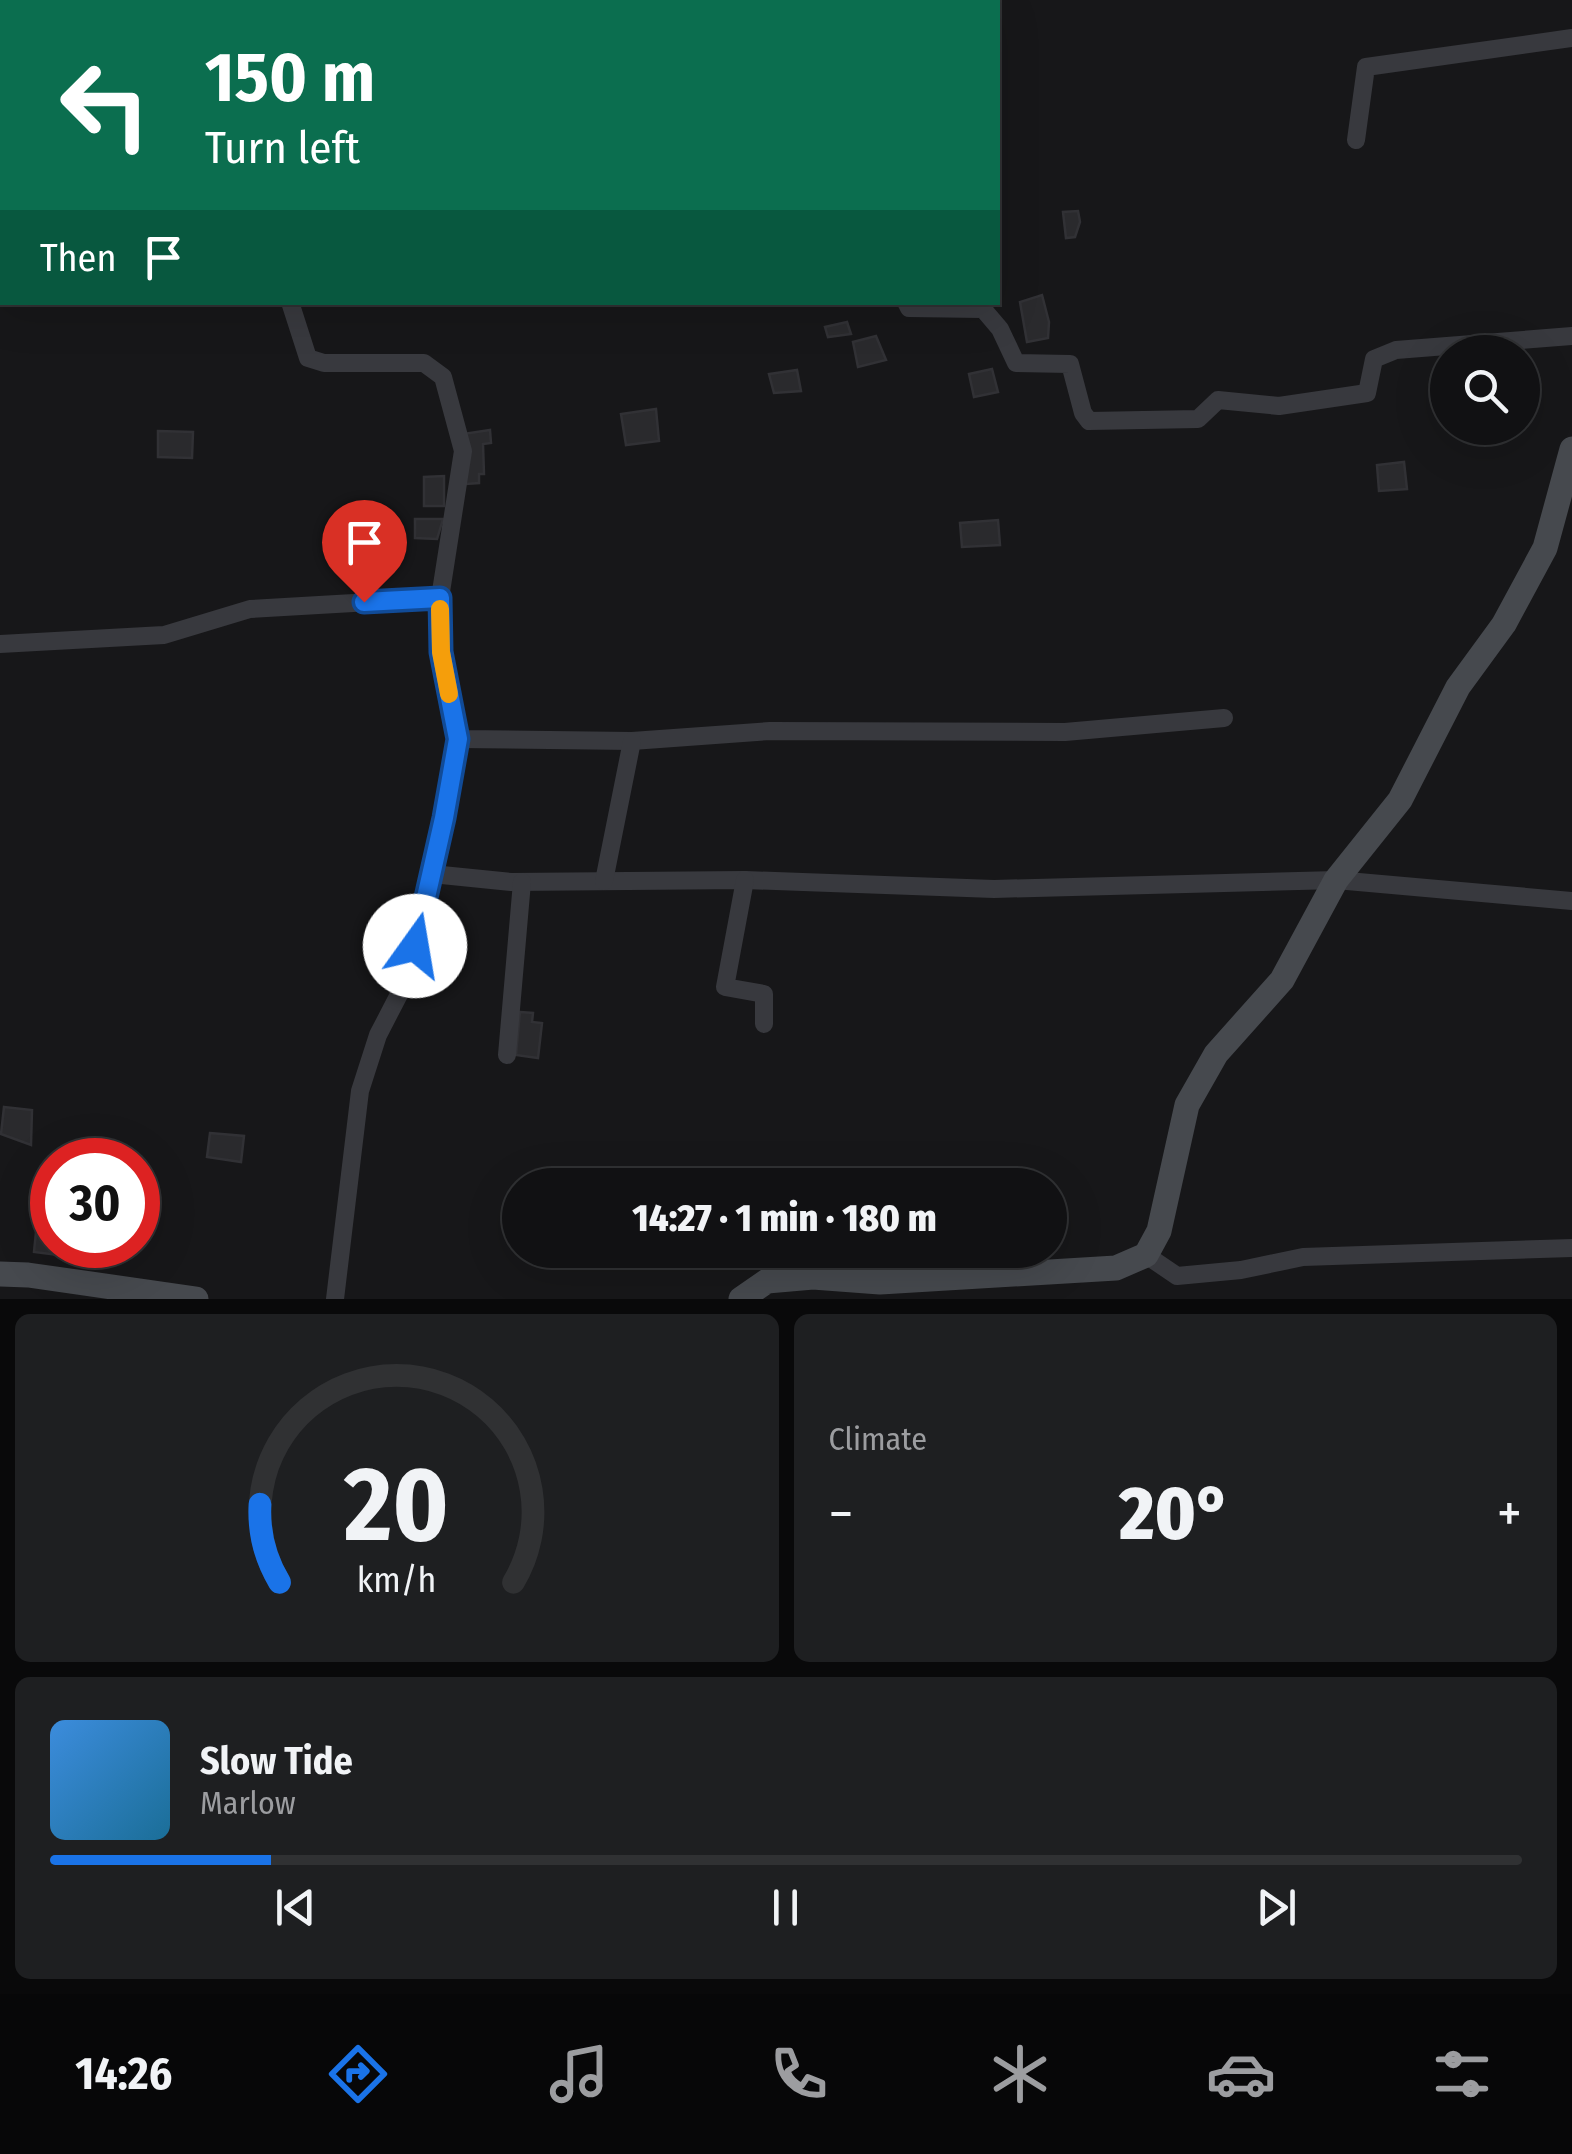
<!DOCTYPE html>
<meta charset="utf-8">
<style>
body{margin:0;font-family:"Fira Sans Condensed",sans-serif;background:#1e1f21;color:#f1f3f6;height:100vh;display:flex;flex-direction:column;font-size:38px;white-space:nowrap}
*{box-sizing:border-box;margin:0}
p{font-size:32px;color:#9c9da0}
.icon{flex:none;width:55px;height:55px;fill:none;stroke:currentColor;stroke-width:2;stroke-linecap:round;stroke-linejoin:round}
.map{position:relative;height:1299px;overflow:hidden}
.drawer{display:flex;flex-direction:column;gap:15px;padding:15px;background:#09090a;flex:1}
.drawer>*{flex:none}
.guide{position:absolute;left:0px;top:0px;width:1000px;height:305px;box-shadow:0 10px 40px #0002,0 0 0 2px #303133;background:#0b6e4f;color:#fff;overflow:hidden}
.controls{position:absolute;left:1430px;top:335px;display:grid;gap:20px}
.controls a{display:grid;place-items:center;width:110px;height:110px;border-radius:50%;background:#111113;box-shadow:0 10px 40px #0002,0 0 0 2px #303133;font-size:50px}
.speed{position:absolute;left:30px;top:1138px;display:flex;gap:20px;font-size:50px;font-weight:700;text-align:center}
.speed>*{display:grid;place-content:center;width:130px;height:130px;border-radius:50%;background:#111113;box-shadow:0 10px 40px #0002,0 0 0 2px #303133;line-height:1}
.speed .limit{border:15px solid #d22;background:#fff;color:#111}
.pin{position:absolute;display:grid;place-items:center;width:85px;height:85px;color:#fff;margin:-102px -42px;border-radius:50% 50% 50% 0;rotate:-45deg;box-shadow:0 0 10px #0007}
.pin .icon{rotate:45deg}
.me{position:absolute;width:110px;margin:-55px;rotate:13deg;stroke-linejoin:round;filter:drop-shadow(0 0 8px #0008)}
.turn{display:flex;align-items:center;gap:35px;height:210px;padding:0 40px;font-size:45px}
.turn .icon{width:130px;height:130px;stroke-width:2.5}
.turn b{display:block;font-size:70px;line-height:85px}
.then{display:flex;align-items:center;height:95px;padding:0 40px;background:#0003;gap:20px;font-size:38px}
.big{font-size:75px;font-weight:800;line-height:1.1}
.drawer .card{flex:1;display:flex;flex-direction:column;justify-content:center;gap:15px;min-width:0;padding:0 35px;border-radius:15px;background:#1e1f21}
.drawer .dial{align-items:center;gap:0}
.dial svg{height:260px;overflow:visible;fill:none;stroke:#303133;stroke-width:7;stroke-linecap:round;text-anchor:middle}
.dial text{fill:#f1f3f6;stroke:none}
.song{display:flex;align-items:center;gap:30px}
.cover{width:120px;height:120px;border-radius:15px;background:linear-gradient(135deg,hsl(210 70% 55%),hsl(200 70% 35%))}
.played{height:10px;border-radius:5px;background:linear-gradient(90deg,#1a73e8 15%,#303133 15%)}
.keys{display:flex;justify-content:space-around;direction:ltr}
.heat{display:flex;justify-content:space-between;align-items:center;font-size:55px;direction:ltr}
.drawer .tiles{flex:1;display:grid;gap:15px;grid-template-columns:1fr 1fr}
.card:last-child{grid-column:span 2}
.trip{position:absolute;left:502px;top:1168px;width:565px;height:100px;border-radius:50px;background:#111113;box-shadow:0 10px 40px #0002,0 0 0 2px #303133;font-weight:800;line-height:100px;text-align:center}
.tab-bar{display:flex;height:160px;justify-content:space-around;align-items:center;background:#070708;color:#9c9da0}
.tab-bar .icon{width:70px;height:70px}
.tab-bar .active{color:#1a73e8}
.tab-bar b{font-size:45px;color:#f1f3f6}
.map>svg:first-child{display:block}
.building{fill:#2a2a2d;stroke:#313135;stroke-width:2.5}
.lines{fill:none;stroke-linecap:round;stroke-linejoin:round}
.street{stroke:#38393e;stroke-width:18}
.secondary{stroke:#46494e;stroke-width:25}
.route-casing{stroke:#114b97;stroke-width:25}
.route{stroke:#1a73e8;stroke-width:18}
.slow{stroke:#f59e0b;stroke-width:18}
</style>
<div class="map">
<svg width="1572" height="1299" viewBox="0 0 1572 1299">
<rect width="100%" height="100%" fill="#171719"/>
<g class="building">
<polygon points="1078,211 1080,222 1075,237 1066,238 1063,212"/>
<polygon points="1042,295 1049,322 1048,338 1027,342 1020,302"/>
<polygon points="847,322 851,334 828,337 825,327"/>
<polygon points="876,336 886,360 858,367 853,342"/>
<polygon points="992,369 998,392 974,397 969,374"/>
<polygon points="797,370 801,391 774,393 769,374"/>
<polygon points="656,409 659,441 626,445 621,414"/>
<polygon points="490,430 491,443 483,444 484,474 479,474 479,483 466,484 463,434"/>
<polygon points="158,431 193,432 192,458 158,457"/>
<polygon points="1404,462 1407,489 1379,491 1377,465"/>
<polygon points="444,476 444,506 424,506 424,477"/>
<polygon points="415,519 443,519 437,539 415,538"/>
<polygon points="998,520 1000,545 962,547 960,523"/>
<polygon points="520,1012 533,1013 532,1022 542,1023 538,1058 516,1055"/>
<polygon points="4,1107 32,1110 31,1145 1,1134"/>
<polygon points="210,1133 244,1136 241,1162 207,1157"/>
<polygon points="36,1232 52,1234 52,1245 68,1245 67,1256 34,1252"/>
<polygon points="76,1245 94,1245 91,1265 74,1263"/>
</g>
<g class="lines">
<g class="street">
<polyline points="132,0 133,2"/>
<polyline points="1356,140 1366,67 1572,38"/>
<polyline points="906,302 909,308 983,309 1000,329 1016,363 1070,364 1083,413 1089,421 1198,419 1218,400 1279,406 1367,393 1374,359 1396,350 1572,336"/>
<polyline points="440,598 441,652 458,739 632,741 770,731 1065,732 1224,718"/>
<polyline points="0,644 164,635 250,609 440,598 463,451 443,377 424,363 324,363 308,358 290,302"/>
<polyline points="432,874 511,882 745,880 994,889 1336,880 1572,901"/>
<polyline points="745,880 725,987 764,994 764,1024"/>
<polyline points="604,881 632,741"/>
<polyline points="507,1055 522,882"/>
<polyline points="1146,1255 1177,1276 1241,1270 1303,1257 1572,1248"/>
<polyline points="335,1299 360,1091 378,1035 407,979 445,817 458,739"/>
</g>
<g class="secondary">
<polyline points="0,1274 28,1275 196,1299"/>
<polyline points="741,1299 767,1281 813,1277 880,1282 1116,1268 1146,1255 1159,1231 1187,1105 1216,1054 1282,980 1336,880 1400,800 1458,687 1504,624 1545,548 1572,449"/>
</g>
</g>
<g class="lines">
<g class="route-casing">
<polyline id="route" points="364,602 440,598 441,652 458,739 444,818 415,946"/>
</g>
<use href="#route" class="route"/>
<polyline class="slow" points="440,609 441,652 449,694"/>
</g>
</svg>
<div class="controls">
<a><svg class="icon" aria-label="search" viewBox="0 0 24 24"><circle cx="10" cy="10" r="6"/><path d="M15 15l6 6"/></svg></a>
</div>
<div class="speed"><div class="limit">30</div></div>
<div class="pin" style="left:364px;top:602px;background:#d93025"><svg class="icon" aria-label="arrive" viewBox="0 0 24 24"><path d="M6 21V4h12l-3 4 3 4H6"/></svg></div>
<svg class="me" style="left:415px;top:946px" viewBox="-20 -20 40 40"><circle r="19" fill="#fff"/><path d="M0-13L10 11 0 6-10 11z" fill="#1a73e8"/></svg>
<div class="trip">14:27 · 1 min · 180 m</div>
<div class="guide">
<div class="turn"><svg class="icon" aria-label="left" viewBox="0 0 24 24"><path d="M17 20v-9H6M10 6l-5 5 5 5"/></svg><div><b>150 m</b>Turn left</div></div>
<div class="then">Then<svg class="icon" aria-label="arrive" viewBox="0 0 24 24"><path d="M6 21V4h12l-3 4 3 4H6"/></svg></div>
</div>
</div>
<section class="drawer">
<div class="tiles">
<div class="card dial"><svg viewBox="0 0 100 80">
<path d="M14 69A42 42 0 1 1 86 69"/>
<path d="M14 69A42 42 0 0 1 8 45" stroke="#1a73e8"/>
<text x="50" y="56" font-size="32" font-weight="700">20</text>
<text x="50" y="72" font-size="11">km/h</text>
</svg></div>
<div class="card"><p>Climate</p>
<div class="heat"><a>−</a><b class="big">20°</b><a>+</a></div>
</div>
<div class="card">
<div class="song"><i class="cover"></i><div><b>Slow Tide</b><p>Marlow</p></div></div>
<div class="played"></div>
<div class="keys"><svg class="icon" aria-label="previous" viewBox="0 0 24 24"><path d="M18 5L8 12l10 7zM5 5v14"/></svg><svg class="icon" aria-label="pause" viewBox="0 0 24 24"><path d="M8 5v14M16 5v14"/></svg><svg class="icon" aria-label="next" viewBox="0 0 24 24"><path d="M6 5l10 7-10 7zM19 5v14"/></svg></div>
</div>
</div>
</section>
<nav class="tab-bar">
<b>14:26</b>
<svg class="icon active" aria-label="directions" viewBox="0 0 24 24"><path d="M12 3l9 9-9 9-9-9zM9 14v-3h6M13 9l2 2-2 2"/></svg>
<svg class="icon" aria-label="music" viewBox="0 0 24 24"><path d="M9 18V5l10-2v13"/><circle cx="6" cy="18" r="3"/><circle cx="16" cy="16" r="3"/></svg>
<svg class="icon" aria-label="phone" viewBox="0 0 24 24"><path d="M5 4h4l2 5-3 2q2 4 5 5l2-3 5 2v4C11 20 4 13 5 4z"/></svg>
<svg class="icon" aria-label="climate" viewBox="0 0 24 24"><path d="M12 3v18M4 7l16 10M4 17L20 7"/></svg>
<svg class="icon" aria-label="car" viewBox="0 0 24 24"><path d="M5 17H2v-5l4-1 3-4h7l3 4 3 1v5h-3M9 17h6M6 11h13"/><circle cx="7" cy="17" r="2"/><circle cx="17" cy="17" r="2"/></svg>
<svg class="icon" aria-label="filters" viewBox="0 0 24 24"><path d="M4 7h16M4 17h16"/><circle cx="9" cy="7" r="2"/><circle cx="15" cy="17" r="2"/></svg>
</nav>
